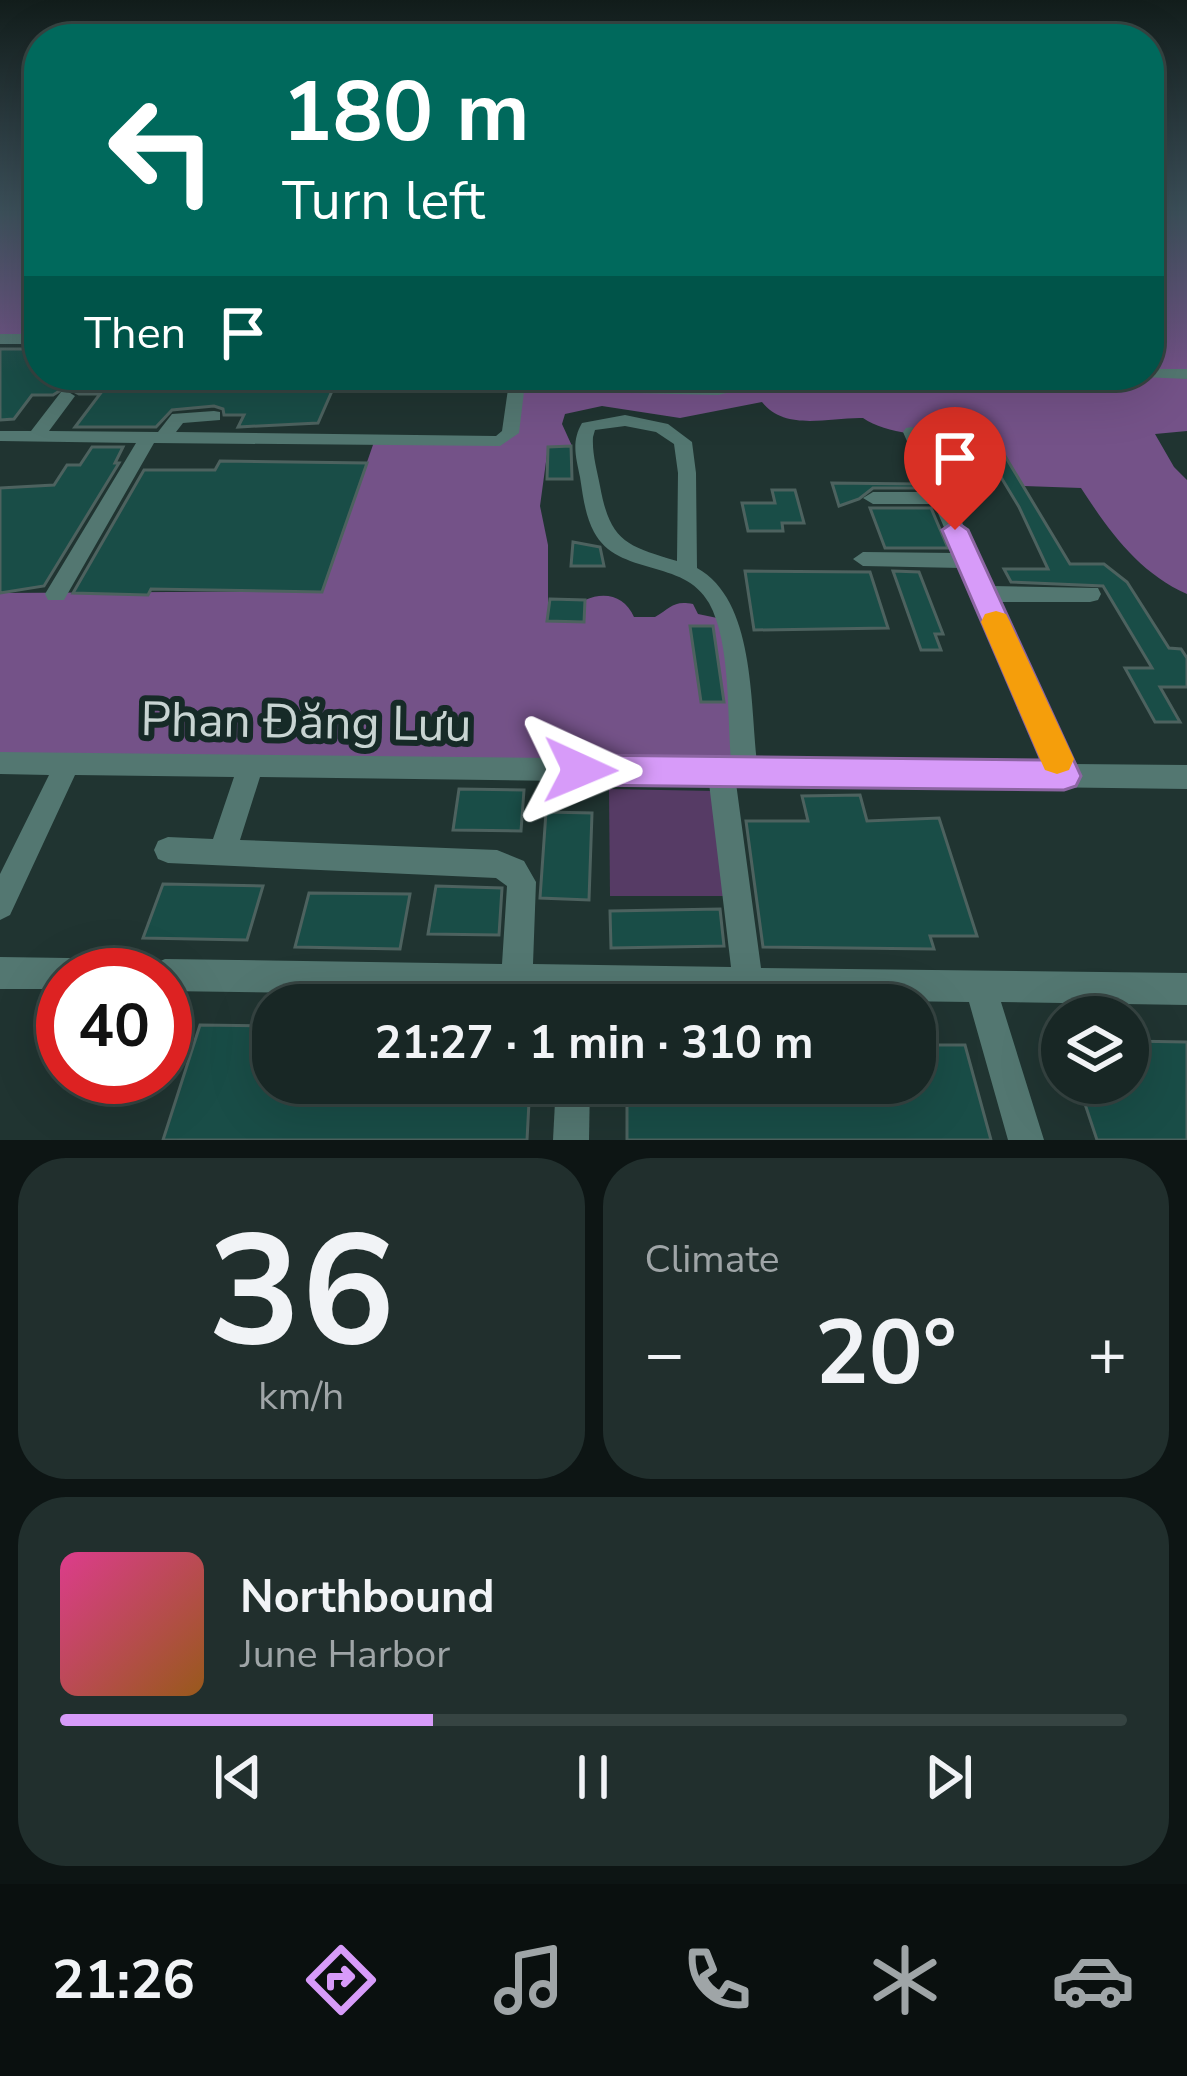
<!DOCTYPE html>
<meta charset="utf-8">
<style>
body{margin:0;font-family:"Nunito Sans",sans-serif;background:#212f2d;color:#f1f3f6;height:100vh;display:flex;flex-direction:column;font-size:45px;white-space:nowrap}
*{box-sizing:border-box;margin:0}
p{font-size:39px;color:#9fa5a7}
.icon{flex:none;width:66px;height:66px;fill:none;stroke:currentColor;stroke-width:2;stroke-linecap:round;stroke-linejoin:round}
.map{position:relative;height:1140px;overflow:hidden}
.drawer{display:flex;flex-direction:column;gap:18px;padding:18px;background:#0d1514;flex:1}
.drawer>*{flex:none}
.top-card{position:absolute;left:24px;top:24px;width:1140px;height:366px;border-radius:48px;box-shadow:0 12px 48px #0002,0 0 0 3px #364442;background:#00695c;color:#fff;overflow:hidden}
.fabs{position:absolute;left:1041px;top:996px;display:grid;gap:24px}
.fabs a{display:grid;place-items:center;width:108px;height:108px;border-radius:50%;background:#182725;box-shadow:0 12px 48px #0002,0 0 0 3px #364442;font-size:60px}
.speed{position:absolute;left:36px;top:948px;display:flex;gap:24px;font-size:60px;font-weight:700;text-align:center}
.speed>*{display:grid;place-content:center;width:156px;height:156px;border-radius:50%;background:#182725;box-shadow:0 12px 48px #0002,0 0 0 3px #364442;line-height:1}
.speed .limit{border:18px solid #d22;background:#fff;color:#111}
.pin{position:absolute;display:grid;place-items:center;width:102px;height:102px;color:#fff;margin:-123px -51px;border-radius:50% 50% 50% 0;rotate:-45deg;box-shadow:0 0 12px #0007}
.pin .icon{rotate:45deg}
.me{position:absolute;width:132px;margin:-66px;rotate:91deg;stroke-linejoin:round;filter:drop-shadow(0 0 9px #0008)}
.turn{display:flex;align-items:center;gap:42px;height:252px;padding:0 60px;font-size:54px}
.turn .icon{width:156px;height:156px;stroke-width:2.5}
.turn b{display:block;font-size:84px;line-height:102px}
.then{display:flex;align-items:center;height:114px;padding:0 60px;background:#0003;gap:24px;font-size:45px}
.big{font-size:90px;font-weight:700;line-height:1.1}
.drawer .widget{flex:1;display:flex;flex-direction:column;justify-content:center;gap:18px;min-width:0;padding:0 42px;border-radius:48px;background:#212f2d}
.drawer .dial{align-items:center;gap:0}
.dial b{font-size:156px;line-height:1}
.song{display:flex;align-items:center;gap:36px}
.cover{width:144px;height:144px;border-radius:18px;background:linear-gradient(135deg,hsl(330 70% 55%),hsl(30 70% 35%))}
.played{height:12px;border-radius:6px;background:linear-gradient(90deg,#d79bf9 35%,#364442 35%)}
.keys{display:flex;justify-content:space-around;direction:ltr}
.heat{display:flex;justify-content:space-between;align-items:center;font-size:66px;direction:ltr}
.drawer .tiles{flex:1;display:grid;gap:18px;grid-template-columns:1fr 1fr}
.widget:last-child{grid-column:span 2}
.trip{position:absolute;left:252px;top:984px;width:684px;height:120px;border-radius:48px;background:#182725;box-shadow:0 12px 48px #0002,0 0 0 3px #364442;font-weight:700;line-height:120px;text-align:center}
.tab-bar{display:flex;height:192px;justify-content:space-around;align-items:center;background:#0a100f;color:#9fa5a7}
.tab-bar .icon{width:84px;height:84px}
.tab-bar .active{color:#d79bf9}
.tab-bar b{font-size:54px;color:#f1f3f6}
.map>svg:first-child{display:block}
.green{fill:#563b65}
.forest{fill:#745288}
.building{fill:#194d47;stroke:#4d625f;stroke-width:3}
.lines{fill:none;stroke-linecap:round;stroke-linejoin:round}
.minor{fill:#537771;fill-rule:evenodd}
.route{fill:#d79bf9;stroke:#8c65a2;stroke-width:3}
.slow{fill:#f59e0b}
.labels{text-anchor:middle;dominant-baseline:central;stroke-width:12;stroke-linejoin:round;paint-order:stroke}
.near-street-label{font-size:48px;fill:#c8d4d2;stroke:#162a27}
</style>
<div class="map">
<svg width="1187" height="1140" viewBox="0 0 1187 1140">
<rect width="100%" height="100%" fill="#203431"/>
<polygon class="green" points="609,789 714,791 724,896 610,896"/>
<g class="forest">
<rect x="0" y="212" width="39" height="126"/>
<rect x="1149" y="212" width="38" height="160"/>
<path d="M 520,375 L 550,375 L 586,388 L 719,391 L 760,375 L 1187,375 L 1187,431 L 1155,434 L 1174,467 L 1187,480 L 1187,594 C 1139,573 1109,531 1081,488 L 1024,486 L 993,436 C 952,436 894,439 863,418 C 829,417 786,432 762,402 L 680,418 L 602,406 L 565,414 L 562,424 L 572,446 L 548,447 L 540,506 L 548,545 L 548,621 L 584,622 L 585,600 C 605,591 625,596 634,617 L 655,617 C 671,608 673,600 693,604 L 698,614 L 722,619 L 739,762 L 0,754 L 0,593 L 322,591 L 374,442 L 500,443 Z"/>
<polygon points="556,375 746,375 736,385 587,385"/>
</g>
<g class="building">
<polygon points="0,349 39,349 39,375 339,375 318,423 238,427 244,415 224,415 223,409 214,406 172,410 156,427 75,427 100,394 79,394 66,387 53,395 32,395 14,419 0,420"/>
<polygon points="939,436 993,436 1070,564 1104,564 1127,582 1169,648 1181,649 1187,658 1187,687 1160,687 1180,722 1155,722 1125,668 1152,668 1103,586 1011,582 1004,569 1048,569 1019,507 984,449 946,449"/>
<polygon points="571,446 572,479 547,479 548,447"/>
<polygon points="92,447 123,447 115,463 119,463 44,586 0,593 0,488 54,485 67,465 80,465"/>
<polygon points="220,461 367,463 322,592 151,589 148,595 73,593 144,470 215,470"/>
<polygon points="832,483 917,484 919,488 873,488 859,499 839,506"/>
<polygon points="772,490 795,490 804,523 782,523 783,531 748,531 742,503 775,503"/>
<polygon points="870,508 931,508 948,548 885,548"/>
<polygon points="573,542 600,547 604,566 571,566"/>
<polygon points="745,571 870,572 888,628 754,630"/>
<polygon points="893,571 919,572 943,634 935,634 941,650 921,650"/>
<polygon points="550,599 585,600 584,622 547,621"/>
<polygon points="690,626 713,626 724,702 701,702"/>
<polygon points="459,789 524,790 521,831 453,830"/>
<polygon points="860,795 867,821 939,818 977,936 930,936 934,949 763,947 746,821 808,821 802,796"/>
<polygon points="546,812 592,813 589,900 540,898"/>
<polygon points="163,884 263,886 247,940 143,938"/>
<polygon points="436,886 502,888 499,935 428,934"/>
<polygon points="309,893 410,894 400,949 295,947"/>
<polygon points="720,909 724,946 611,948 610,911"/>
<polygon points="200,1025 273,1026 273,1083 530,1083 527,1140 163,1140"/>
<polygon points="1128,1041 1187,1042 1187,1140 1097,1140 1078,1083 1128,1083"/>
<polygon points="915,1045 965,1045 991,1140 627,1140 627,1083 915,1083"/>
</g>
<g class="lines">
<g class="minor">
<rect x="0" y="334" width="39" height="10"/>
<polygon points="1149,369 1187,369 1187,379 1143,377 1142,375 1149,375"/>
<polygon points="510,375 526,375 519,433 500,446 154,443 64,600 48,600 45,594 136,443 0,441 0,431 31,431 61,392 67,391 75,396 49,431 158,432 172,414 214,411 220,412 220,420 183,423 176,432 496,436 502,431"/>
<polygon points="545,375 568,375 589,382 718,385 744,375 763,375 744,389 718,395 587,392"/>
<path d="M 625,415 L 668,424 L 692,442 L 696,473 L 697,568 C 755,600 750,702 757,761 L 1046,764 L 962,568 L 863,566 L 853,559 L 863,552 L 955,553 L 934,504 L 873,504 L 863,498 L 873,492 L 929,492 L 903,432 L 906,428 L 912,427 L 921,432 L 991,586 L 1098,588 L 1101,594 L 1098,600 L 1090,602 L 998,602 L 1072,764 L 1187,765 L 1187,789 L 736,783 L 761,968 L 1187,973 L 1187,1005 L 1001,1002 L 1044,1140 L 1008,1140 L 969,1002 L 165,991 L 165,975 L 63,975 L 63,989 L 0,989 L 0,957 L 136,959 L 147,964 L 150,972 L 154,964 L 165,959 L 502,964 L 507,886 L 496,878 L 168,863 L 158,859 L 154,850 L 158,841 L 168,837 L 213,839 L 234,777 L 75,775 L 10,915 L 0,920 L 0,874 L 49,775 L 0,774 L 0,752 L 731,760 C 727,715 731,643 709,603 C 684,558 618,577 594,532 C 585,515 583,496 580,477 C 576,457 571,442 582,423 ZM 625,426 L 656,432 L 674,444 L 678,473 L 677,561 C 626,546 610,541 600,486 C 597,470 592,454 593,437 L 595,430 ZM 260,777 L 709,783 L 731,967 L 533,964 L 536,882 L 524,861 L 497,850 L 240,840 Z"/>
<polygon points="556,1083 590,1083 589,1140 553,1140"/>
</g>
</g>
<linearGradient id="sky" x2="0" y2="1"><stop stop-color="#121d1b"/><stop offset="0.57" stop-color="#3c505a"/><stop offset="1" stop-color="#3c505a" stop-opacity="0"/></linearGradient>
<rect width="1187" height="372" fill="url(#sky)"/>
<polygon class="route" points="955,521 968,530 1081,776 1076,786 1064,790 580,785 568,780 563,770 568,759 580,755 1041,760 942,530"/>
<polygon class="slow" points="996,611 1006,614 1010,622 1074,759 1069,770 1057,774 1045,770 1040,759 981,622 985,614"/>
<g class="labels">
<g class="near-street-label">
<text transform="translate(306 722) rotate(1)">Phan Đăng Lưu</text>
</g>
</g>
</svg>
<div class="fabs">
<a><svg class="icon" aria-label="layers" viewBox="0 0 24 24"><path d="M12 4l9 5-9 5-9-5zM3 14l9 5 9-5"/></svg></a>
</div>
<div class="speed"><div class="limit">40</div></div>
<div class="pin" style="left:955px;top:530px;background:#d93025"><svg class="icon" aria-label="arrive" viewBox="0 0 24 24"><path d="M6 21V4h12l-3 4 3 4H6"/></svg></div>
<svg class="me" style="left:580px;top:770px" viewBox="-20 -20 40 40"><path d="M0-17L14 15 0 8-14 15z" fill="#d79bf9" stroke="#fff" stroke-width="4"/></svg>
<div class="trip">21:27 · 1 min · 310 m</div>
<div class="top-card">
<div class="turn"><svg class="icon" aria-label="left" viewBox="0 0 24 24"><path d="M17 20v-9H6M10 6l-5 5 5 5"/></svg><div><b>180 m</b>Turn left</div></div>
<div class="then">Then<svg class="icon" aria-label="arrive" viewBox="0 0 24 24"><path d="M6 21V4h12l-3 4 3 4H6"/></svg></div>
</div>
</div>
<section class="drawer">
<div class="tiles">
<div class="widget dial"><b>36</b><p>km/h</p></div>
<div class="widget"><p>Climate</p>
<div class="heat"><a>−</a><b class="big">20°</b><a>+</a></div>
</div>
<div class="widget">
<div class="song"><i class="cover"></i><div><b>Northbound</b><p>June Harbor</p></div></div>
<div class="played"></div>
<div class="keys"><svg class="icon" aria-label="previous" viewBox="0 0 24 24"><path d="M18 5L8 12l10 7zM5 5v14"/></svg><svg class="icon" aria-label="pause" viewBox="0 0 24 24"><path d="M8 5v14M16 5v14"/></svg><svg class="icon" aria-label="next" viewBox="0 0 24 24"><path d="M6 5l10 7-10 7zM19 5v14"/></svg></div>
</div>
</div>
</section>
<nav class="tab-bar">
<b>21:26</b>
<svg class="icon active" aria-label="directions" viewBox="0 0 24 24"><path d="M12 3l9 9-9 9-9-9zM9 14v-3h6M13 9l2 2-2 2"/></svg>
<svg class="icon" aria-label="music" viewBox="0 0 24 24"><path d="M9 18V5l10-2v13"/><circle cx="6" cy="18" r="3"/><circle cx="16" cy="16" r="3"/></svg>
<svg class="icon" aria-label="phone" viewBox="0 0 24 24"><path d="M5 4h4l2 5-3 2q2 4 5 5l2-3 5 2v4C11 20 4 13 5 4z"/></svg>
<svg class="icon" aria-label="climate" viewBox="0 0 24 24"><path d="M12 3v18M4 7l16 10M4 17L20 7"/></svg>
<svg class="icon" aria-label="car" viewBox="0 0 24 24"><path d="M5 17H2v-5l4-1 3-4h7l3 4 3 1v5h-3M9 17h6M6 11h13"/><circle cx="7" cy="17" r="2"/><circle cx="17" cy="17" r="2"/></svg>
</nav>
